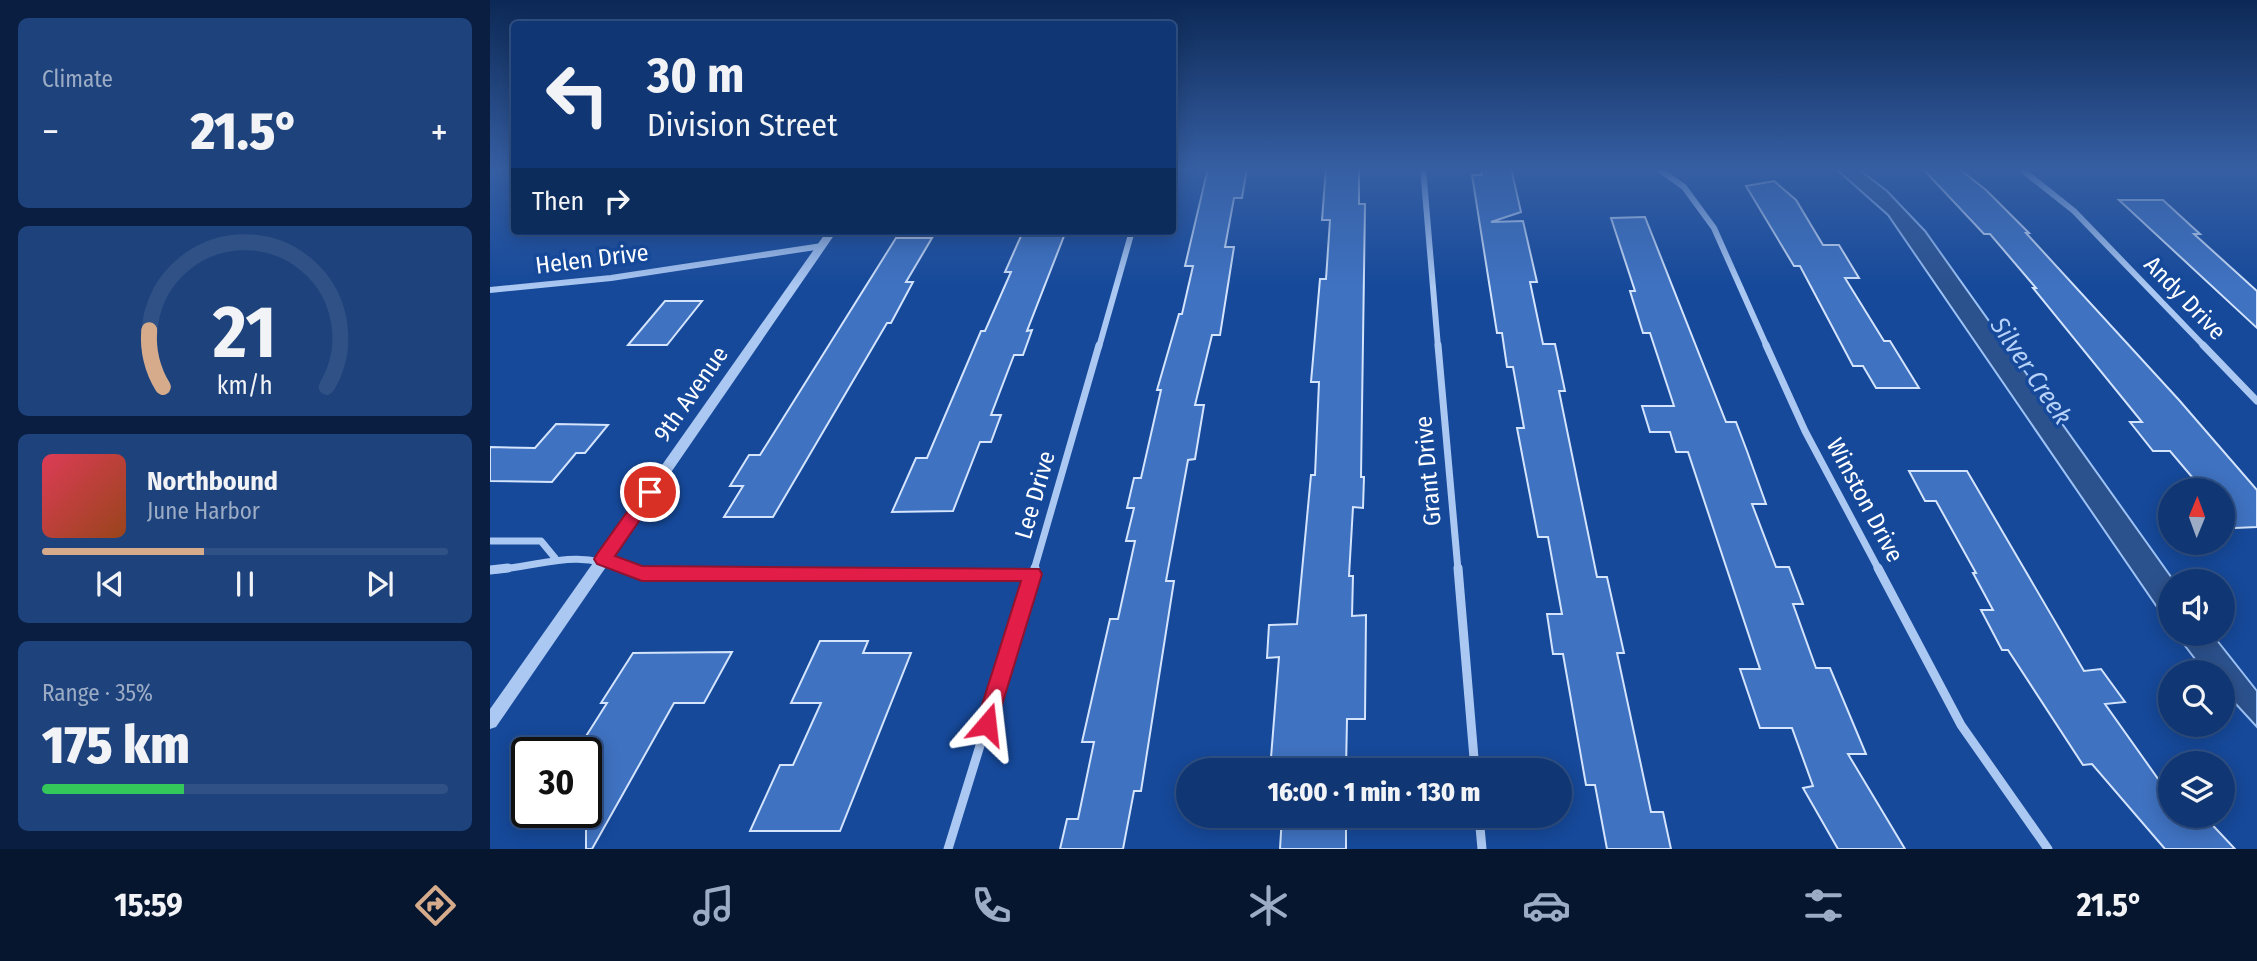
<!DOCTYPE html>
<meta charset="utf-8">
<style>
body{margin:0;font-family:"Fira Sans Condensed",sans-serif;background:#1e427c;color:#f1f3f6;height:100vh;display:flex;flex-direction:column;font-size:26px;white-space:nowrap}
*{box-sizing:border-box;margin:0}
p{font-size:23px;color:#9cacc5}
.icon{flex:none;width:38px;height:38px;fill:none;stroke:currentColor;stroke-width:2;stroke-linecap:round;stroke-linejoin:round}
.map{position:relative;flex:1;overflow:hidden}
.details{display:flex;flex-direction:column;gap:18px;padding:18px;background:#091e40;width:490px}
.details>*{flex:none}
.guide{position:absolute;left:21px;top:21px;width:665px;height:214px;border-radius:7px;box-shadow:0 4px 18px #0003,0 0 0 2px #305186;background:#103774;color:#f1f3f6;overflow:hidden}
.needle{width:46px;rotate:1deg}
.tools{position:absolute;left:1668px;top:478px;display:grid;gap:14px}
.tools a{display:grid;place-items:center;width:77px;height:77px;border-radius:50%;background:#103774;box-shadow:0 4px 18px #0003,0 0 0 2px #305186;font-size:35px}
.speed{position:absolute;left:21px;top:737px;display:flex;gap:14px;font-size:35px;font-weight:700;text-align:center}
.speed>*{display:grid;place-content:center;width:91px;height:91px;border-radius:50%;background:#103774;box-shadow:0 4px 18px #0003,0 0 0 2px #305186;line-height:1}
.speed .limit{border:4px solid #111;border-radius:10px;background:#fff;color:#111}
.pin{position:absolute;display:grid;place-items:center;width:60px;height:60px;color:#fff;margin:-30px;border:4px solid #fff;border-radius:50%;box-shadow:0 2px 7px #0007}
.me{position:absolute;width:77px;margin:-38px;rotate:17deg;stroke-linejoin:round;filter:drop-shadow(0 0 5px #0008)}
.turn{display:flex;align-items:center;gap:24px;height:147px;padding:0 21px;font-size:32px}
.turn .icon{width:91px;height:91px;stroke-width:2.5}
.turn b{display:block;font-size:49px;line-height:60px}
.then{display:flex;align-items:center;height:66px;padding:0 21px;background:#0003;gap:14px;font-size:26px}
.big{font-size:52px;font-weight:800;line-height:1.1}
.details .tile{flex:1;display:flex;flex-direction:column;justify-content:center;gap:10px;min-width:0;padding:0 24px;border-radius:10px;background:#1e427c}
.details .dial{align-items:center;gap:0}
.dial svg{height:182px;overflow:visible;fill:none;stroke:#305186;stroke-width:7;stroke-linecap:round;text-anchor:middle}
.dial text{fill:#f1f3f6;stroke:none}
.song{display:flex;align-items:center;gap:21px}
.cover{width:84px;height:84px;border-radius:10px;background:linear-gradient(135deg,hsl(350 70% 55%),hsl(20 70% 35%))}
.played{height:7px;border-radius:4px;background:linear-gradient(90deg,#d6ab8b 40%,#305186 40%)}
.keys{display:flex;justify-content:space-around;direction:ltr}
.heat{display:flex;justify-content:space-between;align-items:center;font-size:38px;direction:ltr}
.charge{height:10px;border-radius:5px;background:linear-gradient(90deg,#34c759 35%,#305186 0)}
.trip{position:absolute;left:686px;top:758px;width:396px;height:70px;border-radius:35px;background:#103774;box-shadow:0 4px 18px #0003,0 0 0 2px #305186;font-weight:800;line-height:70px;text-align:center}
.tabs{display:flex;height:112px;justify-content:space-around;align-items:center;background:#06162e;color:#9cacc5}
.tabs .icon{width:49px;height:49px}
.tabs .current{color:#d6ab8b}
.tabs b{font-size:32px;color:#f1f3f6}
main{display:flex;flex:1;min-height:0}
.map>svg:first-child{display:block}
.water{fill:#2c528e;stroke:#9dc2f5;stroke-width:2}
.building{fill:#3f72c1;stroke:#d3e4fc;stroke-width:2}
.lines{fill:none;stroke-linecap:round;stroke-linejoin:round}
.minor-far2{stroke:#abc8f2;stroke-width:6}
.minor-far1{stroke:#abc8f2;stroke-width:7}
.minor{stroke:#abc8f2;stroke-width:9}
.tertiary{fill:#abc8f2;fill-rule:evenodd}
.route{fill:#e11d48;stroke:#92132f;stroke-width:2}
.labels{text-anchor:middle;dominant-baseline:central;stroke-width:7;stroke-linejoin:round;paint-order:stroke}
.street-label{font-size:24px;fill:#fff;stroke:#16499a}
.water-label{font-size:26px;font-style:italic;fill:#b7d2f9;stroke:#16499a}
</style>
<main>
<section class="details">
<div class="tile"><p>Climate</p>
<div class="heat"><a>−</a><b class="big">21.5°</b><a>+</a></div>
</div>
<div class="tile dial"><svg viewBox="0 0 100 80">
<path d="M14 69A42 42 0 1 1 86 69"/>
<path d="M14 69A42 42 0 0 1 8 44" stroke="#d6ab8b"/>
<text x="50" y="56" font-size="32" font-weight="700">21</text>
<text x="50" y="72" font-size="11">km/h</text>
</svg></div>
<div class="tile">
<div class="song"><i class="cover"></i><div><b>Northbound</b><p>June Harbor</p></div></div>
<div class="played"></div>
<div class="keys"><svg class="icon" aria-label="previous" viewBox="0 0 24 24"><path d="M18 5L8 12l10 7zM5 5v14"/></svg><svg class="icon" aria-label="pause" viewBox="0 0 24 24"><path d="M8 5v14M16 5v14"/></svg><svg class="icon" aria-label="next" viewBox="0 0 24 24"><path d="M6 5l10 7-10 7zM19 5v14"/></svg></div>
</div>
<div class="tile"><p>Range · 35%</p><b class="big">175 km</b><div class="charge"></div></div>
</section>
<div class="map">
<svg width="1767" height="849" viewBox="0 0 1767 849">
<rect width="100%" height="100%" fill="#16499a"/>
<g class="water">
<polygon points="1345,168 1367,168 1397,191 1435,231 1684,581 1680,581 1680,626 1398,215"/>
<polygon points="1686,634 1722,634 1767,691 1767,727 1733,690 1732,672 1715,672"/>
</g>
<g class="building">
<polygon points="718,168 757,168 752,198 744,198 735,247 744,247 730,335 722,335 705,405 714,405 705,459 698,460 676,581 684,581 651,791 644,791 633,849 570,849 577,819 588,819 604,742 592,742 620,619 628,619 645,541 636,541 644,508 637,508 644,478 651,478 671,390 667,390 689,314 692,314 703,266 695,266"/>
<polygon points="836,168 869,168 869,204 875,204 871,477 874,477 873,508 863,507 859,576 863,576 862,616 876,615 875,719 857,719 856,770 780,770 789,657 777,658 779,625 807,624 821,475 825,475 829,382 821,382 830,279 836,279 840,220 832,220"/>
<polygon points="991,168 1021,168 1031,212 1001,222 1033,221 1047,282 1040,282 1053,344 1065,344 1075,391 1069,391 1107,577 1117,577 1134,653 1127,653 1161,812 1173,812 1181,849 1117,849 1105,785 1096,785 1073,654 1063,654 1057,614 1072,614 1058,537 1048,537 1027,428 1034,428 1023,367 1017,367 1012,333 1007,333 982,175 992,175"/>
<polygon points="1432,168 1468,168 1496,190 1539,233 1536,233 1689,400 1767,490 1767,527 1745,528 1732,513 1732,490 1713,490 1680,451 1663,451 1640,422 1652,422 1543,288 1546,288 1500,234 1494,234"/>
<polygon points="1284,181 1306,200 1333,245 1349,245 1369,278 1355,278 1394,341 1400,341 1429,388 1386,388 1373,366 1363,366 1310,266 1304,266 1256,186"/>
<polygon points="1629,200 1673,200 1710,234 1704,234 1767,291 1767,328"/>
<polygon points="1155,217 1236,422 1246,422 1257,451 1276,504 1262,504 1286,567 1299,567 1313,604 1303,604 1326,668 1340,668 1376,754 1358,754 1415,849 1348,849 1313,788 1323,786 1302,728 1270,728 1250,669 1270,669 1198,452 1186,452 1180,432 1160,432 1152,406 1184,406 1160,333 1153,333 1140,291 1145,291 1121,218"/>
<polygon points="531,236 574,236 537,331 542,330 533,355 524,355 501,415 511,415 501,442 490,442 463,511 402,512 426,458 437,458 491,331 495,331 521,272 515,272"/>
<polygon points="406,238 442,238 416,282 423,282 401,323 397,323 283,517 234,517 253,486 240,486 259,455 270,455"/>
<polygon points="175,301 212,301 177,345 138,345"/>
<polygon points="66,424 118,425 95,453 86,453 62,482 0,481 0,447 45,448"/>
<polygon points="1419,471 1477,471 1594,671 1611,669 1635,702 1615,704 1671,783 1680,780 1680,816 1714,816 1745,849 1675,849 1602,764 1593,765 1518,650 1512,650 1491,610 1503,610 1483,573 1486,573 1446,501 1435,501"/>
<polygon points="330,641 378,641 373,653 421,653 350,831 260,831 290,765 303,765 331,703 301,703"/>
<polygon points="242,652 214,703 184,703 102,849 96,849 96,752 86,752 117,703 111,703 143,653"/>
<polygon points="792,816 856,816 856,849 790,849"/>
</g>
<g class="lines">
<g class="minor-far2">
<polyline points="933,168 948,347"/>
<polyline points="1167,168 1194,187 1224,228 1277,347"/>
<polyline points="1530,168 1584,211 1715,347"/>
<polyline points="0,290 121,278 332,246"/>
<polyline points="609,347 642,231"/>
</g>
<g class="minor-far1">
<polyline points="948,345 968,570"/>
<polyline points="1276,345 1315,431 1389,570"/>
<polyline points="1713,345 1767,401"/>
<polyline points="0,541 51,541 65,558"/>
<path d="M 5,570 C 63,564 79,549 140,570"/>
<polyline points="544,570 609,345"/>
</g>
<g class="minor">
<polyline points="135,568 152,574 543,574"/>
<polyline points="968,568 985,770"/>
<polyline points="1388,568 1471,725 1558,849"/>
<polyline points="0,570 18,568"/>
<polyline points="989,816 992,849"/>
<polyline points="458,849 545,568"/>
</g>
<polygon class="tertiary" points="337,231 347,231 6,727 0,729 0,709"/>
</g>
<linearGradient id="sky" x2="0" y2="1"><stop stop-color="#0c2855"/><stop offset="0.59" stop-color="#365fa3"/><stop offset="1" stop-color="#365fa3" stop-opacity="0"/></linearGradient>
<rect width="1767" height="287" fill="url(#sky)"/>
<polygon class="route" points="160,486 169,492 125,556 152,566 549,569 552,574 504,731 497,734 489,731 486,724 531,581 152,581 107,564 104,559 107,554 154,488"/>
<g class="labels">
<g class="street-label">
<text transform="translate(102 259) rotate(-7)">Helen Drive</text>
<text transform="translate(1695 298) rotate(46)">Andy Drive</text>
<text transform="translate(201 394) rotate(-55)">9th Avenue</text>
<text transform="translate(938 471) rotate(-95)">Grant Drive</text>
<text transform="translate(545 495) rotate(-74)">Lee Drive</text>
<text transform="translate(1375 500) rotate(62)">Winston Drive</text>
</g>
<g class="water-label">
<text transform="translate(1541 371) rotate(56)">Silver Creek</text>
</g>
</g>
</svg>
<div class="tools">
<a><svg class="needle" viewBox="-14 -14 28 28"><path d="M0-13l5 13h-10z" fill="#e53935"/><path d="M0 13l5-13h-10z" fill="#9cacc5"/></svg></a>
<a><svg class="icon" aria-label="sound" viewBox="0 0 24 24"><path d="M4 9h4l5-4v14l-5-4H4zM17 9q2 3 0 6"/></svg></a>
<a><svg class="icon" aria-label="search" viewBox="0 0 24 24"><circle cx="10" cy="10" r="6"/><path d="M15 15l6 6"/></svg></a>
<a><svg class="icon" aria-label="layers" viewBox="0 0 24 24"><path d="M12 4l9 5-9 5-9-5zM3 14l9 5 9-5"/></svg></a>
</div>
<div class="speed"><div class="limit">30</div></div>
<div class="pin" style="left:160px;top:492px;background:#d93025"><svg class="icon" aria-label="arrive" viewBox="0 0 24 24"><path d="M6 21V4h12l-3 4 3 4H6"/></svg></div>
<svg class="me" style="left:497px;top:724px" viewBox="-20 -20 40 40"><path d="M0-17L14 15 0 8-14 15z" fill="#e11d48" stroke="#fff" stroke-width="4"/></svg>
<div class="trip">16:00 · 1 min · 130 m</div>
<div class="guide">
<div class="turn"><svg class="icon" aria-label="left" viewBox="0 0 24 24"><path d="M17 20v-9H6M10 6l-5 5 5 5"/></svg><div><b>30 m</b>Division Street</div></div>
<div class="then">Then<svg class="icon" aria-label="right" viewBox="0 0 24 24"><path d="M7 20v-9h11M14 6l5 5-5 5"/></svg></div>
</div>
</div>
</main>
<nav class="tabs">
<b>15:59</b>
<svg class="icon current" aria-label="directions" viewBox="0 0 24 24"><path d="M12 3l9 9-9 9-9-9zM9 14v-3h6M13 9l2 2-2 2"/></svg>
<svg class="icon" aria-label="music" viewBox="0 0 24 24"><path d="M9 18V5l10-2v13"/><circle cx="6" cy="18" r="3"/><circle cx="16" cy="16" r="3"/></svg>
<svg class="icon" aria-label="phone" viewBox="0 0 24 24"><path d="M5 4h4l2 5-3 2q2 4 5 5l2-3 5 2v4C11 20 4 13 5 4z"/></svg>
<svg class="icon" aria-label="climate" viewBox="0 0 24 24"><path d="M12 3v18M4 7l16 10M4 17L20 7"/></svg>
<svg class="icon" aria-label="car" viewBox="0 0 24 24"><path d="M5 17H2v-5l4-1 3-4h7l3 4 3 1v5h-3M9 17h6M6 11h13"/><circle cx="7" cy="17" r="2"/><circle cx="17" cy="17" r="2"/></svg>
<svg class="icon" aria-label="filters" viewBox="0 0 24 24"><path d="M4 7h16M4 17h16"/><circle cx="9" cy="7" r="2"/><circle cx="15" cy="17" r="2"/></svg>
<b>21.5°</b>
</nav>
